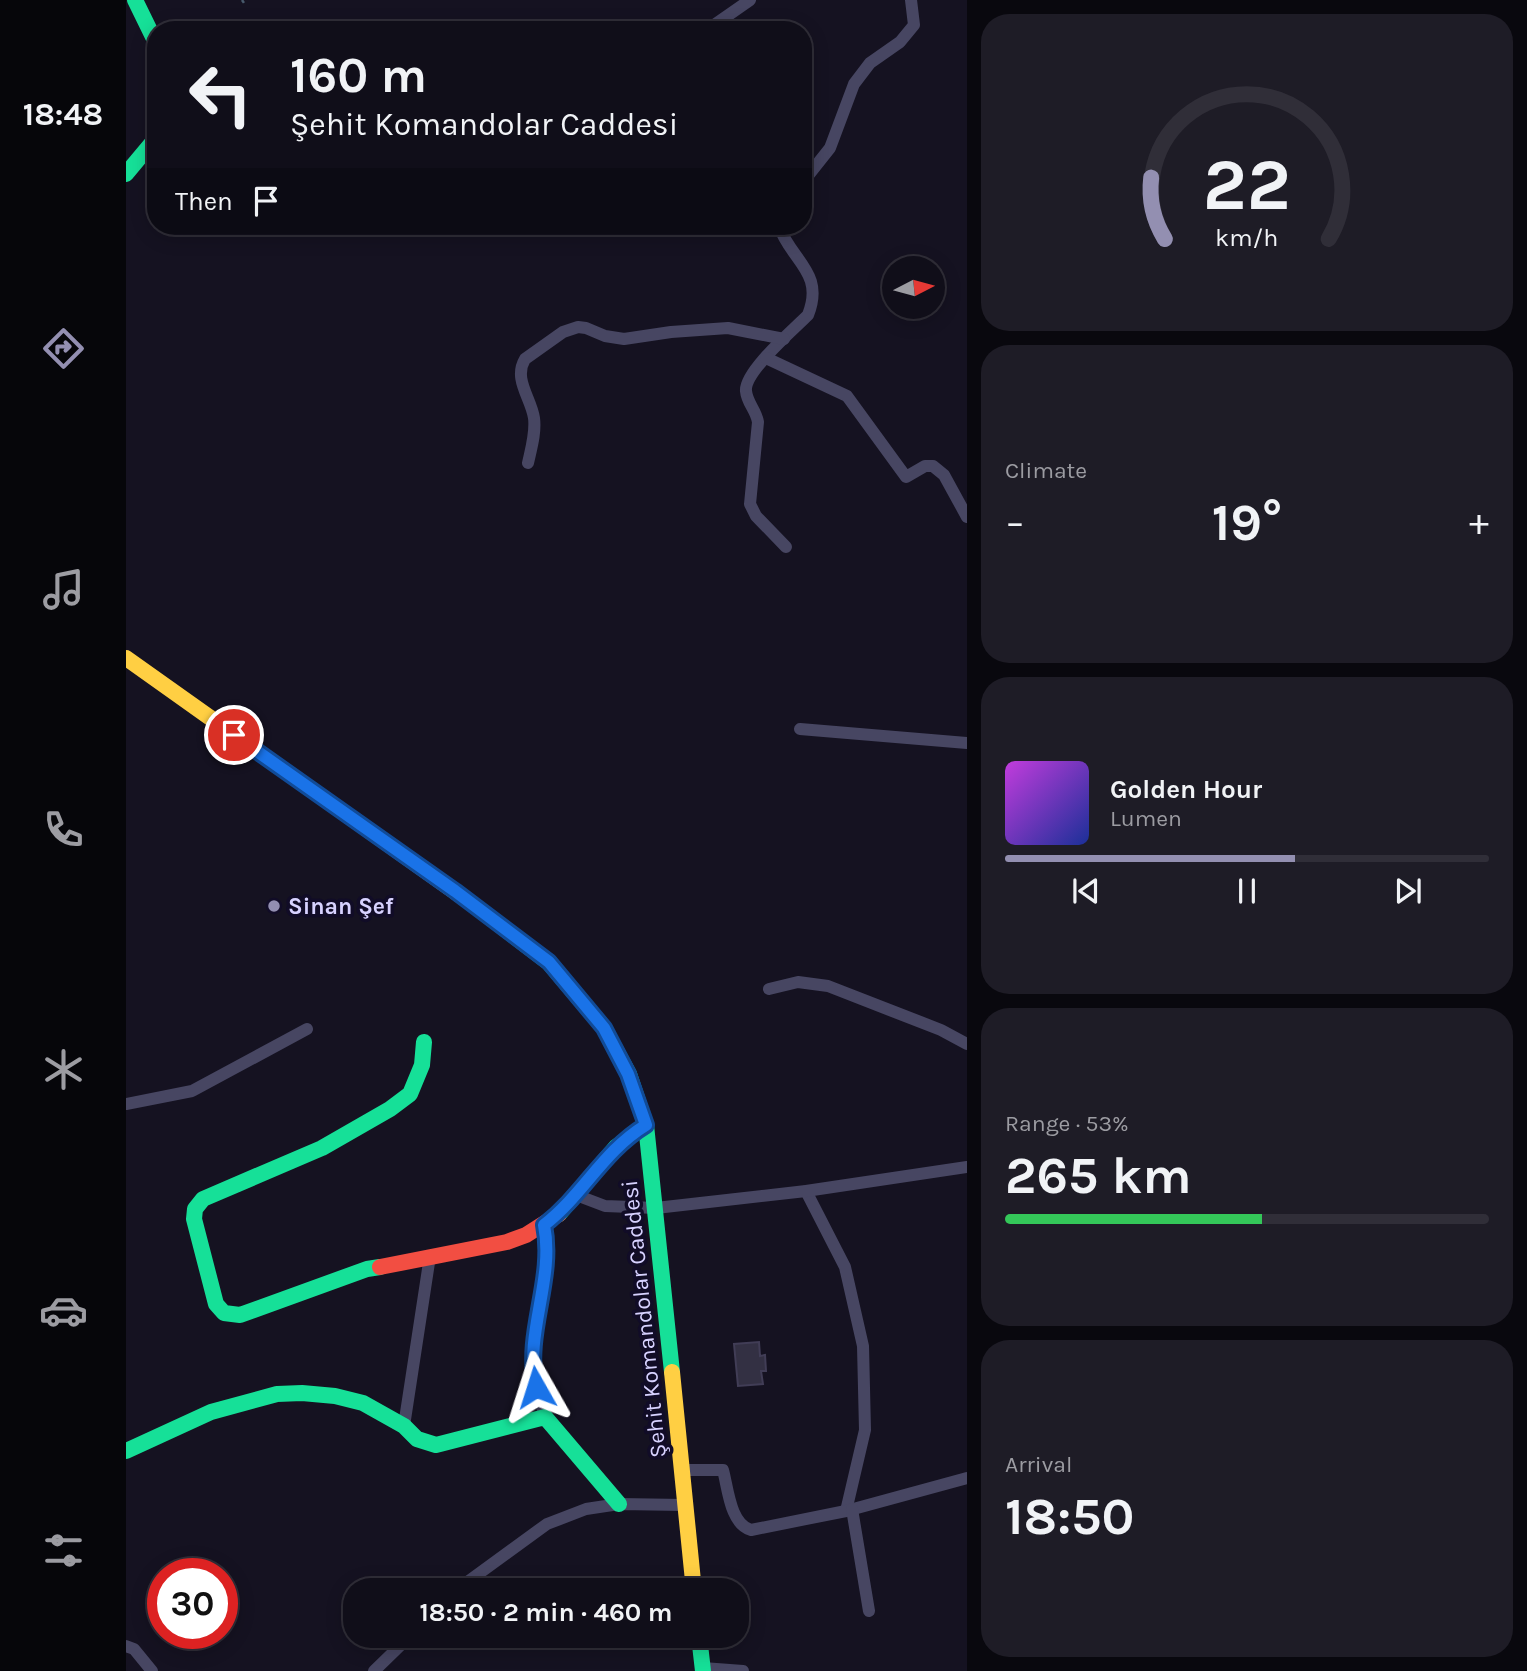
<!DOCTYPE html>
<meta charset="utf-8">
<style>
body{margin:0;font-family:Karla,sans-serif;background:#1e1c26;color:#f1f3f6;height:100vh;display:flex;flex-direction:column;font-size:26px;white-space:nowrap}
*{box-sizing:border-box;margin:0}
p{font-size:23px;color:#9c9ca2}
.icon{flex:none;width:38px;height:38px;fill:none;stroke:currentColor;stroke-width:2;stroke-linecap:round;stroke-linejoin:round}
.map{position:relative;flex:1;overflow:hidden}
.sheet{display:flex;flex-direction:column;gap:14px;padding:14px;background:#09080e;width:560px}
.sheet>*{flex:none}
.banner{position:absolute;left:21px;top:21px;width:665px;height:214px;border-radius:28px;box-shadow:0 4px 18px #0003,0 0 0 2px #302e38;background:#100e19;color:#f1f3f6;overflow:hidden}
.needle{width:46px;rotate:84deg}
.fabs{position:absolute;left:756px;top:256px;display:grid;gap:14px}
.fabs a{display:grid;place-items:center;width:63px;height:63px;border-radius:50%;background:#100e19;box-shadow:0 4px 18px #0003,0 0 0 2px #302e38;font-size:35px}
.speed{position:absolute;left:21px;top:1558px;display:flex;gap:14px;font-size:35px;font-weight:700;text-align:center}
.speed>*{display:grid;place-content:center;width:91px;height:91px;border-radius:50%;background:#100e19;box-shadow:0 4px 18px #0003,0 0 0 2px #302e38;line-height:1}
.speed .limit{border:10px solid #d22;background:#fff;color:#111}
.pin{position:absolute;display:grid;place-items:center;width:60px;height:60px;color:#fff;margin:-30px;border:4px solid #fff;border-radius:50%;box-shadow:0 2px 7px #0007}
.me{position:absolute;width:77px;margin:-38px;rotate:354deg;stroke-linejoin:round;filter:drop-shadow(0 0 5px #0008)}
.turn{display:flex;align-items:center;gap:24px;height:147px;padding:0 28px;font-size:32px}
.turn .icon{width:91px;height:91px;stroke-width:2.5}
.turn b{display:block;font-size:49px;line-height:60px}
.then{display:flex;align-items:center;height:66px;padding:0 28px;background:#0003;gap:14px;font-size:26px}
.big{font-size:52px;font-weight:700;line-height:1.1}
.sheet .tile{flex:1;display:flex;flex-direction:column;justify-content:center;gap:10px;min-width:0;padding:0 24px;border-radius:28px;background:#1e1c26}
.sheet .dial{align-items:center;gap:0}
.dial svg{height:182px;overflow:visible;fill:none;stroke:#302e38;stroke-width:7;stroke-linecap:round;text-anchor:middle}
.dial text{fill:#f1f3f6;stroke:none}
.song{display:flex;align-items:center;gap:21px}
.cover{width:84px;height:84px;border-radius:10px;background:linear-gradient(135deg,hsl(290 70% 55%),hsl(230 70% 35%))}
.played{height:7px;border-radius:4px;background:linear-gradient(90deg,#938fb1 60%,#302e38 60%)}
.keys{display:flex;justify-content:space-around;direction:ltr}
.heat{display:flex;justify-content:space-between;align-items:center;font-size:38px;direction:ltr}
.charge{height:10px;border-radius:5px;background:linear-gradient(90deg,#34c759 53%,#302e38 0)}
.trip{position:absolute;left:217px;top:1578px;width:406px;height:70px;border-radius:28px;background:#100e19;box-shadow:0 4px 18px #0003,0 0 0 2px #302e38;font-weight:700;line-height:70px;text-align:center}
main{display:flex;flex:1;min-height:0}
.tab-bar{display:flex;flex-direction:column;width:126px;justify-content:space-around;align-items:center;background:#06060a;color:#9c9ca2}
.tab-bar .icon{width:49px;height:49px}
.tab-bar .on{color:#938fb1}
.tab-bar b{font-size:32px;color:#f1f3f6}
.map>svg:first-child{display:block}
.building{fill:#333043;stroke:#413d56;stroke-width:2}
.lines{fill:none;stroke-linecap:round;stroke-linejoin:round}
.path{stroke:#485a6c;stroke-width:2.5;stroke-dasharray:3.5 5;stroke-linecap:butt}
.street{stroke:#474662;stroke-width:12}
.fast{stroke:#16e098;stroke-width:16}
.slow{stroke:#ffcf43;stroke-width:16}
.jam{stroke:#f24e42;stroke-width:16}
.route-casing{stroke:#114b97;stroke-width:18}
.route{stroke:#1a73e8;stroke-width:12}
.poi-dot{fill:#938fb1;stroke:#110c27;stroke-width:2.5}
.labels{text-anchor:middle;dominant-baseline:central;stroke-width:7;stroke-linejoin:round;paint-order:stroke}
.poi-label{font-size:23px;font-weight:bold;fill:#d7d2ff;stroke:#110c27;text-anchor:start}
.street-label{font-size:23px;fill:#d7d2ff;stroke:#110c27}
</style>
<main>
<nav class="tab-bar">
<b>18:48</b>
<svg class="icon on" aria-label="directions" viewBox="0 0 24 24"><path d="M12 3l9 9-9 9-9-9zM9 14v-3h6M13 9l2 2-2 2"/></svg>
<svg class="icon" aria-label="music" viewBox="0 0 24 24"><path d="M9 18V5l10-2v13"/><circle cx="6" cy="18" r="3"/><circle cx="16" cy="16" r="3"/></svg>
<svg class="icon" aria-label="phone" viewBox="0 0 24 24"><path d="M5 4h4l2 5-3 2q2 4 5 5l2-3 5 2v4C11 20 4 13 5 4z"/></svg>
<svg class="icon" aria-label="climate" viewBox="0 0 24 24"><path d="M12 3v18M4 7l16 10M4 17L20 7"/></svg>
<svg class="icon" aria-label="car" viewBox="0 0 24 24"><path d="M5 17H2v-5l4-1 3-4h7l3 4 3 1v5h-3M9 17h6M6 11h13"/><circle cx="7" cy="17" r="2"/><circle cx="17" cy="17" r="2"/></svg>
<svg class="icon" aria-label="filters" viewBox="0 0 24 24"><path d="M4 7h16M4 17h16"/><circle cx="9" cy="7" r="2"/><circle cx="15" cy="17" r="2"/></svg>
</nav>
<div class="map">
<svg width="841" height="1671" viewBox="0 0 841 1671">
<rect width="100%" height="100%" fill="#151221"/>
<polygon class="building" points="633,1342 634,1356 639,1355 640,1371 635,1371 637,1384 612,1386 608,1344"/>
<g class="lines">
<polyline class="path" points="116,0 120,6"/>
<g class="street">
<polyline points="581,30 624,0"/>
<polyline points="677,182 704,148 728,84 744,63 774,42 788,25 785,0"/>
<path d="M 653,226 C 665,261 699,272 682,315 C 667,330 618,372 620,391 C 621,403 630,410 632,422 L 624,504 L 630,516 L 660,547"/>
<polyline points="640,358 721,396 780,477 799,466 807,466 818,475 841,517"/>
<path d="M 402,463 C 405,449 410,433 408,418 C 405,398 387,379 399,359 L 437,332 L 452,327 L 460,328 L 479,336 L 498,339 L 545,332 L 602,328 L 658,339"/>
<polyline points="674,729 841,743"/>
<polyline points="643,989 672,982 702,986 815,1030 841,1044"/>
<polyline points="0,1104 66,1091 181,1029"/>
<polyline points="680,1191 719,1267 737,1346 739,1430 720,1511"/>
<polyline points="450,1195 479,1206 530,1208 680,1191 841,1167"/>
<path d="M 418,1225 C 427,1269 407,1310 406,1354 C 406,1376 413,1396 419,1417"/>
<polyline points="278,1426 304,1256"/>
<path d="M 556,1470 L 597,1470 C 602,1488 604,1524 625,1530 L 720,1511 L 841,1478"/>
<polyline points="726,1509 743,1611"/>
<polyline points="329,1591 421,1524 460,1509 493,1504 558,1505"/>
<polyline points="0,1646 8,1649 26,1671"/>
<polyline points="577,1668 617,1671"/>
<polyline points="248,1671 284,1636"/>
</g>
<g class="fast">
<polyline points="9,0 30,43"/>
<polyline points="0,174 30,138"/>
<polyline points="342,901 423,963 478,1028 503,1074 520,1125 546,1372"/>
<polyline points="433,1214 490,1147 520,1125"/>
<polyline points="254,1267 241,1269 114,1315 98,1313 90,1304 68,1219 69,1209 77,1199 196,1148 264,1109 284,1094 296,1065 298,1042"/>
<polyline points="0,1451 85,1412 151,1394 176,1393 209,1396 237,1403 278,1426 291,1439 310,1445 419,1417 493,1504"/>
<polyline points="573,1636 577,1671"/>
</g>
<g class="slow">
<polyline points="0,658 342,901"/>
<polyline points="546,1372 568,1591"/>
</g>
<polyline class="jam" points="254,1267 381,1242 400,1235 433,1214"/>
</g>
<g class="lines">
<g class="route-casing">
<path id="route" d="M 108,735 L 329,891 L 423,962 L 478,1028 L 502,1074 L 520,1125 C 476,1152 458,1194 418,1225 C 429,1280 398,1332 410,1387"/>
</g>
<use href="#route" class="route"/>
</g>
<circle class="poi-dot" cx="148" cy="906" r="7"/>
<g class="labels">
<g class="poi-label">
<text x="162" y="906">Sinan Şef</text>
</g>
<g class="street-label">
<text transform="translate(518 1319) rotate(-96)">Şehit Komandolar Caddesi</text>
</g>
</g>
</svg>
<div class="fabs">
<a><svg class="needle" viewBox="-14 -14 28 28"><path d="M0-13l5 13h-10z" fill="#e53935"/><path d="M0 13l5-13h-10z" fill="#9c9ca2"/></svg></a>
</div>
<div class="speed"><div class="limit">30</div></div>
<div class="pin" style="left:108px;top:735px;background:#d93025"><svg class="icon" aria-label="arrive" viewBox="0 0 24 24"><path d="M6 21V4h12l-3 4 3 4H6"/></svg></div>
<svg class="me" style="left:410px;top:1387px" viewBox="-20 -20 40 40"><path d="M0-17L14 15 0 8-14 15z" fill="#1a73e8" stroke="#fff" stroke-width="4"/></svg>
<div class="trip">18:50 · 2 min · 460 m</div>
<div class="banner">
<div class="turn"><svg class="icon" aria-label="left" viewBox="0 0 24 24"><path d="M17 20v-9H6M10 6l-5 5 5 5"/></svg><div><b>160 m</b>Şehit Komandolar Caddesi</div></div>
<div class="then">Then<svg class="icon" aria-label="arrive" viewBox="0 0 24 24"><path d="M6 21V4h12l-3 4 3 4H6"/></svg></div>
</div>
</div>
<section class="sheet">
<div class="tile dial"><svg viewBox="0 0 100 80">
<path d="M14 69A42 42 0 1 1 86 69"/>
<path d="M14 69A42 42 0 0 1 8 42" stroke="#938fb1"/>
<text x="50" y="56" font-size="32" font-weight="700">22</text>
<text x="50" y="72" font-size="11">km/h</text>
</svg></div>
<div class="tile"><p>Climate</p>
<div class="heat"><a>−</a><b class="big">19°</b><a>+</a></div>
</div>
<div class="tile">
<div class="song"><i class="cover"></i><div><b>Golden Hour</b><p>Lumen</p></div></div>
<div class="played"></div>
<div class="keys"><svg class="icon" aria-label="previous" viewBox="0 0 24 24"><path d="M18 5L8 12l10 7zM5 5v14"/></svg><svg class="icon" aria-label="pause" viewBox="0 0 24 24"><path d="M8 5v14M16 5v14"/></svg><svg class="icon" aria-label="next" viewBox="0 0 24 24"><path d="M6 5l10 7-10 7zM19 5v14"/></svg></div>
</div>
<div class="tile"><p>Range · 53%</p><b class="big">265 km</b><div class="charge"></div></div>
<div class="tile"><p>Arrival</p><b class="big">18:50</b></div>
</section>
</main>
